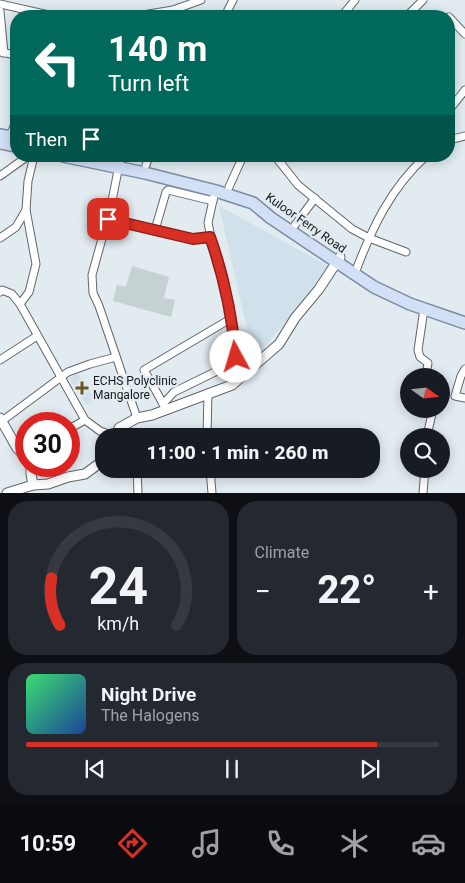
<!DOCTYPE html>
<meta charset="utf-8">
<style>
body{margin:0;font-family:Roboto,sans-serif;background:#242831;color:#f1f3f6;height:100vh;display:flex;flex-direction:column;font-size:19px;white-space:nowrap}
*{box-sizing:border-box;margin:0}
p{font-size:16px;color:#9ea1a6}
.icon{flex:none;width:28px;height:28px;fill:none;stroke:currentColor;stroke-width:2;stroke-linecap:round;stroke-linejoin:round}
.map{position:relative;height:493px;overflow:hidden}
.details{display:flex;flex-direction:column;gap:8px;padding:8px;background:#0d0f14;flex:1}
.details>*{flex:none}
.hud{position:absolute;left:10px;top:10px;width:445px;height:152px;border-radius:20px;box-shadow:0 2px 12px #0003;background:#00695c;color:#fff;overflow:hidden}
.needle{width:32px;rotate:105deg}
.controls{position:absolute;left:400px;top:368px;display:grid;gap:10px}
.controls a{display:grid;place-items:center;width:50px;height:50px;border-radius:50%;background:#171b24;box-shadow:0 2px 12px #0003;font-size:25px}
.speed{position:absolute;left:15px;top:412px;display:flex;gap:10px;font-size:25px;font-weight:700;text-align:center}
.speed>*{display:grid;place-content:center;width:65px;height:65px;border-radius:50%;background:#171b24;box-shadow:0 2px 12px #0003;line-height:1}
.speed .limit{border:8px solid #d22;background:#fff;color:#111}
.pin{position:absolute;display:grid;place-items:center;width:42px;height:42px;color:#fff;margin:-21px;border-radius:10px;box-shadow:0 2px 8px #0006}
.me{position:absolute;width:55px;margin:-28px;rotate:354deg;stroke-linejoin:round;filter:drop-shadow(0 0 4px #0008)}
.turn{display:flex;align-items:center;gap:18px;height:105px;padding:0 15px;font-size:22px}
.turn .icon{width:65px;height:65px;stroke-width:2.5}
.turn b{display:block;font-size:35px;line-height:42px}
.then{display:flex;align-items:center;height:48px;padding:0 15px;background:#0003;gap:10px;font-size:19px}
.big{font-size:38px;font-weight:800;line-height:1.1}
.details .widget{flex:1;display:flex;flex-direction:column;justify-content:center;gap:8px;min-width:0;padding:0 18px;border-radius:20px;background:#242831}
.details .dial{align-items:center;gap:0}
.dial svg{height:130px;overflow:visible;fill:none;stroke:#363941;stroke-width:7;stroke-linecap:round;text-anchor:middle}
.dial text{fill:#f1f3f6;stroke:none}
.song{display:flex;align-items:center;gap:15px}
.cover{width:60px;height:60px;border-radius:8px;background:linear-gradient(135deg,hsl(140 70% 55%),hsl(220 70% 35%))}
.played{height:5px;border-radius:2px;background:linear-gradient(90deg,#d93025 85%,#363941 85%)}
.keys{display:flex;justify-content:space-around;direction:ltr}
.heat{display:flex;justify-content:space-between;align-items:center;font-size:28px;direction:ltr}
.details .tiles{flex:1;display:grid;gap:8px;grid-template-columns:1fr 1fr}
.widget:last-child{grid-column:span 2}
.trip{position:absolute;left:95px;top:428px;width:285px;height:50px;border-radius:20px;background:#171b24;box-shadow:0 2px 12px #0003;font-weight:800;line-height:50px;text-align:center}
.menu{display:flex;height:80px;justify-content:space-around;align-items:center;background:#090b0e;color:#9ea1a6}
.menu .icon{width:35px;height:35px}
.menu .active{color:#d93025}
.menu b{font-size:22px;color:#f1f3f6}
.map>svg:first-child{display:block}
.built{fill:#d0e1eb}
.building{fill:#c5d1d2}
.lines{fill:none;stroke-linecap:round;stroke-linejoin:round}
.minor-casing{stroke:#5f676c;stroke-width:9}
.tertiary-casing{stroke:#5f676c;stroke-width:11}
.primary-casing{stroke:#7d8ba3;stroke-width:14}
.minor{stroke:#fff;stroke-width:7}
.tertiary{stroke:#fff;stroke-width:9}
.primary{stroke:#d3dff5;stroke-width:11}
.route-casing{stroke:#8d1f18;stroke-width:12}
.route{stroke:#d93025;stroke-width:9}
.poi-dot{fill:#6e5526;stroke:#e1ebf0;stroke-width:2}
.labels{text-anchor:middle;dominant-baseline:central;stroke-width:5;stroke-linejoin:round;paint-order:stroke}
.street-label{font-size:12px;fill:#141719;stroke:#e1ebf0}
.poi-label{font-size:12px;fill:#141719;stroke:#e1ebf0;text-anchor:start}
</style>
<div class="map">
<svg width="465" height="493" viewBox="0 0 465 493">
<rect width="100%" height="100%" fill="#e1ebf0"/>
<g class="built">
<polygon points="219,206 330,267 254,360"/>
<polygon points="78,374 95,399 87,405 68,378"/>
</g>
<polygon class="building" points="132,266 169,277 164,298 175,300 171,317 113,301 117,285 126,287"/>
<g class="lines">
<g class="minor-casing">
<g id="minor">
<polyline points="0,4 53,16"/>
<polyline points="0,11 4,53"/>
<polyline points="137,16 173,10 201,0"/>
<polyline points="225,16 233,0"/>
<polyline points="342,16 355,0"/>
<polyline points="407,16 423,0"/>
<polyline points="449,17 465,34"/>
<polyline points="0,52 16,55"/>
<polyline points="449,110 465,90"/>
<polyline points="10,137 16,121"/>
<polyline points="449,140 465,136"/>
<polyline points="275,156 298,185 352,229 369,238 406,252"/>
<polyline points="120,160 111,206 92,275 93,293 99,306 137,418"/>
<polyline points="146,165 149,156"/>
<polyline points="0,176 28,156"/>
<polyline points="229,187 243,156"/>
<polyline points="215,191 208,223 211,237 221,267 232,318 236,357 232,385"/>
<polyline points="108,219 193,239 211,237"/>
<polyline points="295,225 315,198"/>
<polyline points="155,230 166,192 168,190 213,201"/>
<polyline points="0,238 16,227 26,210 28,181 34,156"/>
<path d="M 355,273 C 372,228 390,189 426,156"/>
<polyline points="0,292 2,290 12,294 20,304 85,420 100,431 114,436"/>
<polyline points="20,304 29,292 36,264 26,210"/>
<polyline points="424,309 418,350 420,357 428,363 426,376"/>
<polyline points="0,360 37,336"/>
<polyline points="465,369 461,376 455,396 465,398"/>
<polyline points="163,404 174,392 221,369 236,357"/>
<polyline points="166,409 144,370 232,318"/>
<polyline points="2,421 68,372 90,364 116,357"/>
<polyline points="69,429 85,420"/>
<polyline points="207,436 208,393"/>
<polyline points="427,436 433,409"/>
<polyline points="137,469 138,493"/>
<polyline points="210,469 212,493"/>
<polyline points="423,493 425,469"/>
</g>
</g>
<g class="tertiary-casing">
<g id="tertiary">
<polyline points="0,418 17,448 26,457"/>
<polyline points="116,436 119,428 137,418 152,415 232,385 279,344 295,318 319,289 340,257"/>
<polyline points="31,466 31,474 33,485"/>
<polyline points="7,493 33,485 48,484 68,477 85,474 104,460"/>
</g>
</g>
<g class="primary-casing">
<g id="primary">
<polyline points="0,135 16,138"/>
<polyline points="0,143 16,146"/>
<polyline points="63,156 145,173 216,191 253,203 271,218 374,287 410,304 465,323"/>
</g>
</g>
<use href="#minor" class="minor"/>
<use href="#tertiary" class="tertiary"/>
<use href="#primary" class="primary"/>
</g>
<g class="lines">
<g class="route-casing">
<path id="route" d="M 108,219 L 193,239 L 210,237 C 224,276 232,316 236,357"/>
</g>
<use href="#route" class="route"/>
</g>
<path class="poi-dot" d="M79.5 380.5h5v5h5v5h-5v5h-5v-5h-5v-5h5z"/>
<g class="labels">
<g class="street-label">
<text transform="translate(306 223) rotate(35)">Kuloor Ferry Road</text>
</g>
<g class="poi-label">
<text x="93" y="381">ECHS Polyclinic<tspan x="93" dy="14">Mangalore</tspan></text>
</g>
</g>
</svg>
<div class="controls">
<a><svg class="needle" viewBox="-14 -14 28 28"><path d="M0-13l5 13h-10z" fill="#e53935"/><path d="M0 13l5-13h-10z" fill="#9ea1a6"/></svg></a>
<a><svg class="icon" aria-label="search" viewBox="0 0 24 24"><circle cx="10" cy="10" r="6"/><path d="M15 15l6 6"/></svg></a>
</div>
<div class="speed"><div class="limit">30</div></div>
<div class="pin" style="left:108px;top:219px;background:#d93025"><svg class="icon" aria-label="arrive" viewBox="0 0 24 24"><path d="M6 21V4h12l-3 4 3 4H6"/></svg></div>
<svg class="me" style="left:236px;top:357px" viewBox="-20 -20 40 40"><circle r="19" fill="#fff"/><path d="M0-13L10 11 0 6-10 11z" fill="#d93025"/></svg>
<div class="trip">11:00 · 1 min · 260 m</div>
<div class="hud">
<div class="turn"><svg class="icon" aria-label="left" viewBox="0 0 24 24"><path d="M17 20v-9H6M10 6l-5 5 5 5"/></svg><div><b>140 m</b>Turn left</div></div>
<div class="then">Then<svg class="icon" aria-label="arrive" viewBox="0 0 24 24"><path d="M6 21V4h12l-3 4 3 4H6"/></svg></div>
</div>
</div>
<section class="details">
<div class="tiles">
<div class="widget dial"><svg viewBox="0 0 100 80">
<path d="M14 69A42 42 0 1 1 86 69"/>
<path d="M14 69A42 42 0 0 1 9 40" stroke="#d93025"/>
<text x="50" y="56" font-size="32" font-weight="700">24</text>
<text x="50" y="72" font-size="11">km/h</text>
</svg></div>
<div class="widget"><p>Climate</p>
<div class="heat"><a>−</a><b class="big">22°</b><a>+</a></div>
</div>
<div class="widget">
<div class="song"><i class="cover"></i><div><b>Night Drive</b><p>The Halogens</p></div></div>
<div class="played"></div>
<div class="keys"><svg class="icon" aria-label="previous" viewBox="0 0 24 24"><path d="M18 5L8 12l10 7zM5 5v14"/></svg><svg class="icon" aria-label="pause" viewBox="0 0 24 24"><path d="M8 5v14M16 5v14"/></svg><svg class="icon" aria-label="next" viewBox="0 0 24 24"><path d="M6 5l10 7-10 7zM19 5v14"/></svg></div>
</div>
</div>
</section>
<nav class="menu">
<b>10:59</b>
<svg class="icon active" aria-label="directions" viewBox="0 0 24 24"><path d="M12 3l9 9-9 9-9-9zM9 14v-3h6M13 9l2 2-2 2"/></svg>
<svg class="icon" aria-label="music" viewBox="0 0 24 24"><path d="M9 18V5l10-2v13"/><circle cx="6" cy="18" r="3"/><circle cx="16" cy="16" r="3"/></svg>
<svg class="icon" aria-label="phone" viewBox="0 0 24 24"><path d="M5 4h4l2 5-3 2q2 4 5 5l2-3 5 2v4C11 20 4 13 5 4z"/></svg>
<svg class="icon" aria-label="climate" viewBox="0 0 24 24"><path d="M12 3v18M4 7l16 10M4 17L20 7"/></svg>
<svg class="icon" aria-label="car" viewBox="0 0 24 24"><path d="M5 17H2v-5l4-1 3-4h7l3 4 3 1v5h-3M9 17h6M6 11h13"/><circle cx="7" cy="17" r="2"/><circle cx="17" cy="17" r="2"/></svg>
</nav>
